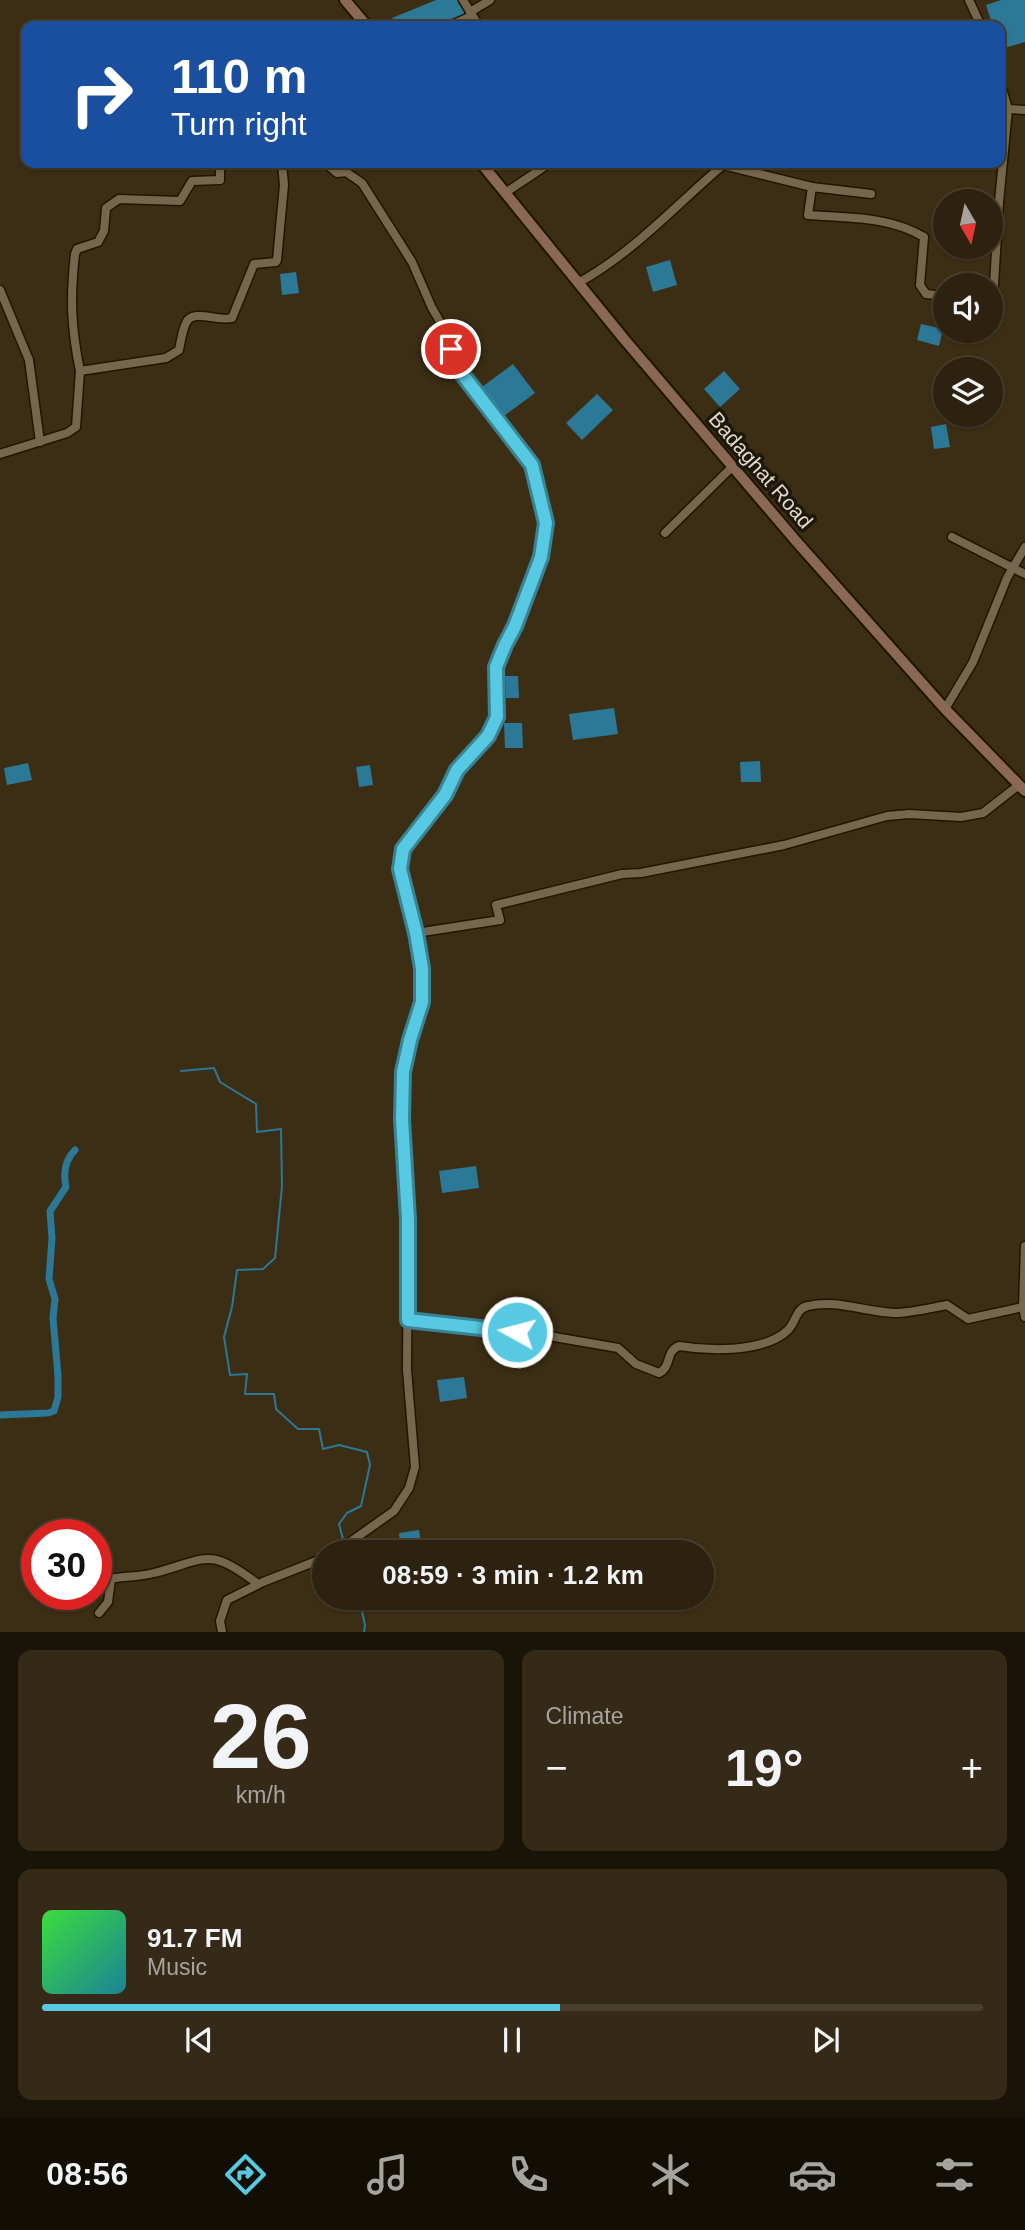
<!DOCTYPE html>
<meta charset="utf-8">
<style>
body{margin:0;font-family:Arial,sans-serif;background:#352a18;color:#f1f3f6;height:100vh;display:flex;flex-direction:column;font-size:26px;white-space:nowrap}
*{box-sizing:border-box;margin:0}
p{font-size:23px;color:#a7a49e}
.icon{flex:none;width:38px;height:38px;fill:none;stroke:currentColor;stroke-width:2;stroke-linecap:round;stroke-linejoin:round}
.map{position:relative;height:1632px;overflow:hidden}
.panel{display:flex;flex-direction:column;gap:18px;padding:18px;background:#191308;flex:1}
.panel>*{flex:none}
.top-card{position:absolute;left:21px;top:21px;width:984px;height:147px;border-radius:14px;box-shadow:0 2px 5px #0004,0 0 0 2px #483f2f;background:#1a4fa0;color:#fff;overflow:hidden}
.needle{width:46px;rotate:171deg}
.tools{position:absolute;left:933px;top:189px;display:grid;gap:14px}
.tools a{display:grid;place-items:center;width:70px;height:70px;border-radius:50%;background:#2d220f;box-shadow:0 2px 5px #0004,0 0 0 2px #483f2f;font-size:35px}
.speed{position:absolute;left:21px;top:1519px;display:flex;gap:14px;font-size:35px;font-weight:700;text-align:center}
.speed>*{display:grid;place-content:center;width:91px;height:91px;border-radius:50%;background:#2d220f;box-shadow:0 2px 5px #0004,0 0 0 2px #483f2f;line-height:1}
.speed .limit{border:10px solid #d22;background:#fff;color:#111}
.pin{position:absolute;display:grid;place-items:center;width:60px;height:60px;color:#fff;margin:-30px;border:4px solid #fff;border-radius:50%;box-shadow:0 2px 7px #0007}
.me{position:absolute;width:77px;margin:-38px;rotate:277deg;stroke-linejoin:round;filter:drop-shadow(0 0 5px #0008)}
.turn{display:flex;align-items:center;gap:24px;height:147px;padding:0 35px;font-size:32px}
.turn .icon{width:91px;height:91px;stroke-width:2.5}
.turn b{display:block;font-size:49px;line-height:60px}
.big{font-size:52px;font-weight:600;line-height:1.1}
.panel .card{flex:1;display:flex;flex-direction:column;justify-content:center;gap:10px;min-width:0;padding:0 24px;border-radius:14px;background:#352a18}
.panel .dial{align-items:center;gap:0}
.dial b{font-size:91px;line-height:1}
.song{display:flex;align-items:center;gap:21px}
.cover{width:84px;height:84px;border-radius:10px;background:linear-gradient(135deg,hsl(120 70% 55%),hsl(190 70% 35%))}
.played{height:7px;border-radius:4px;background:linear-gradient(90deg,#57c9e2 55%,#483f2f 55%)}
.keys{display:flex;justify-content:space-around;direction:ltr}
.heat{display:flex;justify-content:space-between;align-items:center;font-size:38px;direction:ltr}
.panel .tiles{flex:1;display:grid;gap:18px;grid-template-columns:1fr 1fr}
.card:last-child{grid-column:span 2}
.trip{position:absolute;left:312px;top:1540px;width:402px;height:70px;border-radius:35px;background:#2d220f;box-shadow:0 2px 5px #0004,0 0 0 2px #483f2f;font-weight:600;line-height:70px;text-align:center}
.tab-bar{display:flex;height:112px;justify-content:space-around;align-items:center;background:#120e06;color:#a7a49e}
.tab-bar .icon{width:49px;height:49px}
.tab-bar .selected{color:#57c9e2}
.tab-bar b{font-size:32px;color:#f1f3f6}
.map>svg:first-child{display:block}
.water{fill:#2b7897}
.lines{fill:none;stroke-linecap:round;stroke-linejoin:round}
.stream{stroke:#2b7897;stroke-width:2}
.canal{stroke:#2b7897;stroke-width:7}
.street-casing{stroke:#221500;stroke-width:11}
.secondary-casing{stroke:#221500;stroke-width:14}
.street{stroke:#76664c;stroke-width:8}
.secondary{stroke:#896855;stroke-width:10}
.route-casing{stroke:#398393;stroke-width:18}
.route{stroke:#57c9e2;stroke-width:12}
.labels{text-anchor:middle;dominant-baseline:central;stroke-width:7;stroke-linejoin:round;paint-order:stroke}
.street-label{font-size:21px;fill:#e3dacb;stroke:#1d170c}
</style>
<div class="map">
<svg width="1025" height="1632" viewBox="0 0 1025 1632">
<rect width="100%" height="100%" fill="#3c2e14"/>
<g class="water">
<polygon points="436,0 458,0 466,16 441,26 397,26 392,18"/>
<polygon points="1001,0 1025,0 1025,42 1001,49 999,26 993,26 986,5"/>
<polygon points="670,260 677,285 653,292 646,267"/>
<polygon points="296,272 299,293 282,295 280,274"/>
<polygon points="921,324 943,329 939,346 917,340"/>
<polygon points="513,364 535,393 500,419 478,390"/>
<polygon points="724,371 740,389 720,407 704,389"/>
<polygon points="597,394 613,410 582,440 566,423"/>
<polygon points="946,424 950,447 934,449 931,427"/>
<polygon points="505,676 518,676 519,698 506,698"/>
<polygon points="614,708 618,734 573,740 569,714"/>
<polygon points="504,723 522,723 523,748 505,748"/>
<polygon points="760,761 761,782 741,782 740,762"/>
<polygon points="28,763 32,780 7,785 4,768"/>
<polygon points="370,765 373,785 359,787 356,767"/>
<polygon points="476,1166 479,1188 442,1193 439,1171"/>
<polygon points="464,1377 467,1398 440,1402 437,1380"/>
<polygon points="419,1530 421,1542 400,1545 399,1533"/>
</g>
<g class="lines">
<g class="stream">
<polyline points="181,1071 214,1068 220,1082 256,1104 257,1132 281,1129 282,1186 275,1258 263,1269 237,1270 232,1307 224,1337 230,1375 247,1374 245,1394 274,1394 276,1409 298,1429 319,1429 323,1449 339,1445 367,1452 370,1465 361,1506 347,1513 339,1524 344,1543"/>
<polyline points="359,1598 365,1625 364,1632"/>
</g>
<path class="canal" d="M 0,1415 L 48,1413 L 54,1411 L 58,1397 L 58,1376 L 53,1318 L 55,1299 L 49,1279 L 52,1238 L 50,1211 L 66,1187 C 63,1173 65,1160 75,1150"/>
<g class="street-casing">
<g id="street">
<polyline points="463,0 479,26"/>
<polyline points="969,0 981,26"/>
<polyline points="470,12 490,0"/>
<polyline points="449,26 472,16"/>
<polyline points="999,78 1008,109"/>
<polyline points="330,163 331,168 337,173 346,172 362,183 412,262 432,308 446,332 456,366 532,465 546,523 541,557 515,626 505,644 496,667 497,717 488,736 457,770 445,795 403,849 400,869 422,968 422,1002 410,1040 403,1072 402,1119 408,1219 407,1370 415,1467 409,1488 394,1511 336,1552"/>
<path d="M 812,187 L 808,215 C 847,218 889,216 924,237 L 920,285 L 926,294 L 945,296"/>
<polyline points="505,193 550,163"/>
<polyline points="990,205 999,202 1008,109 1025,110"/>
<path d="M 578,283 C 633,253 676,205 723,165 L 812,187 L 871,194"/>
<polyline points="0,290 29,360 40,442"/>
<polyline points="990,300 993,301 999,202"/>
<path d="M 80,371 C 71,327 70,298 75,254 L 77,249 L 98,242 L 104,231 L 106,208 L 119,199 L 180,201 L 192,181 L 220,180 L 220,163"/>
<path d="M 0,454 L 67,433 L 76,427 L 80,371 L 166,358 L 179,350 C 181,341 182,331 186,323 C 192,308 219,322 232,318 L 254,264 L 276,262 L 277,260 L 284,185 L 282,163"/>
<polyline points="665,533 732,467"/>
<polyline points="952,537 1025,574"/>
<polyline points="945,709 973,662 1007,578 1025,547"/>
<polyline points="416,933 500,920 496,905 622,874 641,873 784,845 887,816 909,814 961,817 983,813 1019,785"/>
<polyline points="1025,1246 1023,1307 1025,1317"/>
<path d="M 408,1320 L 543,1335 L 618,1348 L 636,1364 L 659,1373 C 672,1367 665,1351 679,1346 C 709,1351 764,1353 788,1330 C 796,1322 796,1308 808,1306 C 835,1299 866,1312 894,1313 C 911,1313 930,1308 947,1305 L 968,1319 L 1023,1307"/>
<path d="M 99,1613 L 108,1602 L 111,1579 C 125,1576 140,1577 154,1573 C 208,1559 208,1546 258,1584"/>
<polyline points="222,1632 220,1621 227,1600 263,1582 324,1558"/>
</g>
</g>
<g class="secondary-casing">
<g id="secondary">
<polyline points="345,0 367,26"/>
<polyline points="481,163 624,339 796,541 945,709 1025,791"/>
</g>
</g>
<use href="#street" class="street"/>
<use href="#secondary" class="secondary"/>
</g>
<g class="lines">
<g class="route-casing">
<polyline id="route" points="451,349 456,366 532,465 546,523 541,557 515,626 505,645 496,667 497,717 488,736 457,770 445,795 403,849 400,869 416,933 422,968 422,1002 410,1040 403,1072 402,1119 408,1219 408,1320 517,1332"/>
</g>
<use href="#route" class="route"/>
</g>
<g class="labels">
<g class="street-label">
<text transform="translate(761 470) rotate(49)">Badaghat Road</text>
</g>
</g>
</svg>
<div class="tools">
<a><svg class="needle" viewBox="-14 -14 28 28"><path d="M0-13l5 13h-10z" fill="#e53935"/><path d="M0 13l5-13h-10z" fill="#a7a49e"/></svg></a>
<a><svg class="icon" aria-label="sound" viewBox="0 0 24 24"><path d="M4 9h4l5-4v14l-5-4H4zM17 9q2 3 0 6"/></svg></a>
<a><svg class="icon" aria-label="layers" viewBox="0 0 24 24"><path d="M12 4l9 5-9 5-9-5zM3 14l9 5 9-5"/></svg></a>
</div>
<div class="speed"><div class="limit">30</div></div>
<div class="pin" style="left:451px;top:349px;background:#d93025"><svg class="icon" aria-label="arrive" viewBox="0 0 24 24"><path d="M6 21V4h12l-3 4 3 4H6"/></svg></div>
<svg class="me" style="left:517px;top:1332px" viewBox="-20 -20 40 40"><circle r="17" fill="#57c9e2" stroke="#fff" stroke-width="3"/><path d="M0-11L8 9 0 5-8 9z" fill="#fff"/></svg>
<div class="trip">08:59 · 3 min · 1.2 km</div>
<div class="top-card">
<div class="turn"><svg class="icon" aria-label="right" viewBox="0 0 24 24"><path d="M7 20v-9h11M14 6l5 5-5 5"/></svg><div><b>110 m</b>Turn right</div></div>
</div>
</div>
<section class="panel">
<div class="tiles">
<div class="card dial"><b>26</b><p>km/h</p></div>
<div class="card"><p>Climate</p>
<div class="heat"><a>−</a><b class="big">19°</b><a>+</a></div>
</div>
<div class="card">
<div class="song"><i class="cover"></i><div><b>91.7 FM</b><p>Music</p></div></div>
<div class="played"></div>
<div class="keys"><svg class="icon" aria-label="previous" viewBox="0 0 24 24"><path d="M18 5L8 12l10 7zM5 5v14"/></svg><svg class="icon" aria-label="pause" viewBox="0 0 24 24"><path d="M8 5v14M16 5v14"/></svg><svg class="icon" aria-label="next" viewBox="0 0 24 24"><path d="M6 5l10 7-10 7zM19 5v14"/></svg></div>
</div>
</div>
</section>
<nav class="tab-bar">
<b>08:56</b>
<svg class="icon selected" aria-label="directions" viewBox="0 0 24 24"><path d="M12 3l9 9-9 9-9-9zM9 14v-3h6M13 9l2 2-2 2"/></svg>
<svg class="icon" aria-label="music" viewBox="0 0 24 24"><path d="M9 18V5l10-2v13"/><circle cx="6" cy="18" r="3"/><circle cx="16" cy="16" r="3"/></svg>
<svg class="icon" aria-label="phone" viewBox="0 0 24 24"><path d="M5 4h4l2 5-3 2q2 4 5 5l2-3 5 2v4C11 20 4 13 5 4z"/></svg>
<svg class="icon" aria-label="climate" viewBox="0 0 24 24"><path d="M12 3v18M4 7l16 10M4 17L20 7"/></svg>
<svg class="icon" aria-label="car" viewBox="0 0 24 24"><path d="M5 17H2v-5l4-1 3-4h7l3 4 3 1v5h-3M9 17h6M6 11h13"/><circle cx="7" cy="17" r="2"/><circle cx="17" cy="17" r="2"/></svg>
<svg class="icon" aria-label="filters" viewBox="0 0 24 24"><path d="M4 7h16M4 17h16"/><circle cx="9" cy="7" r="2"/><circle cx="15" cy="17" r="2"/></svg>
</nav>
